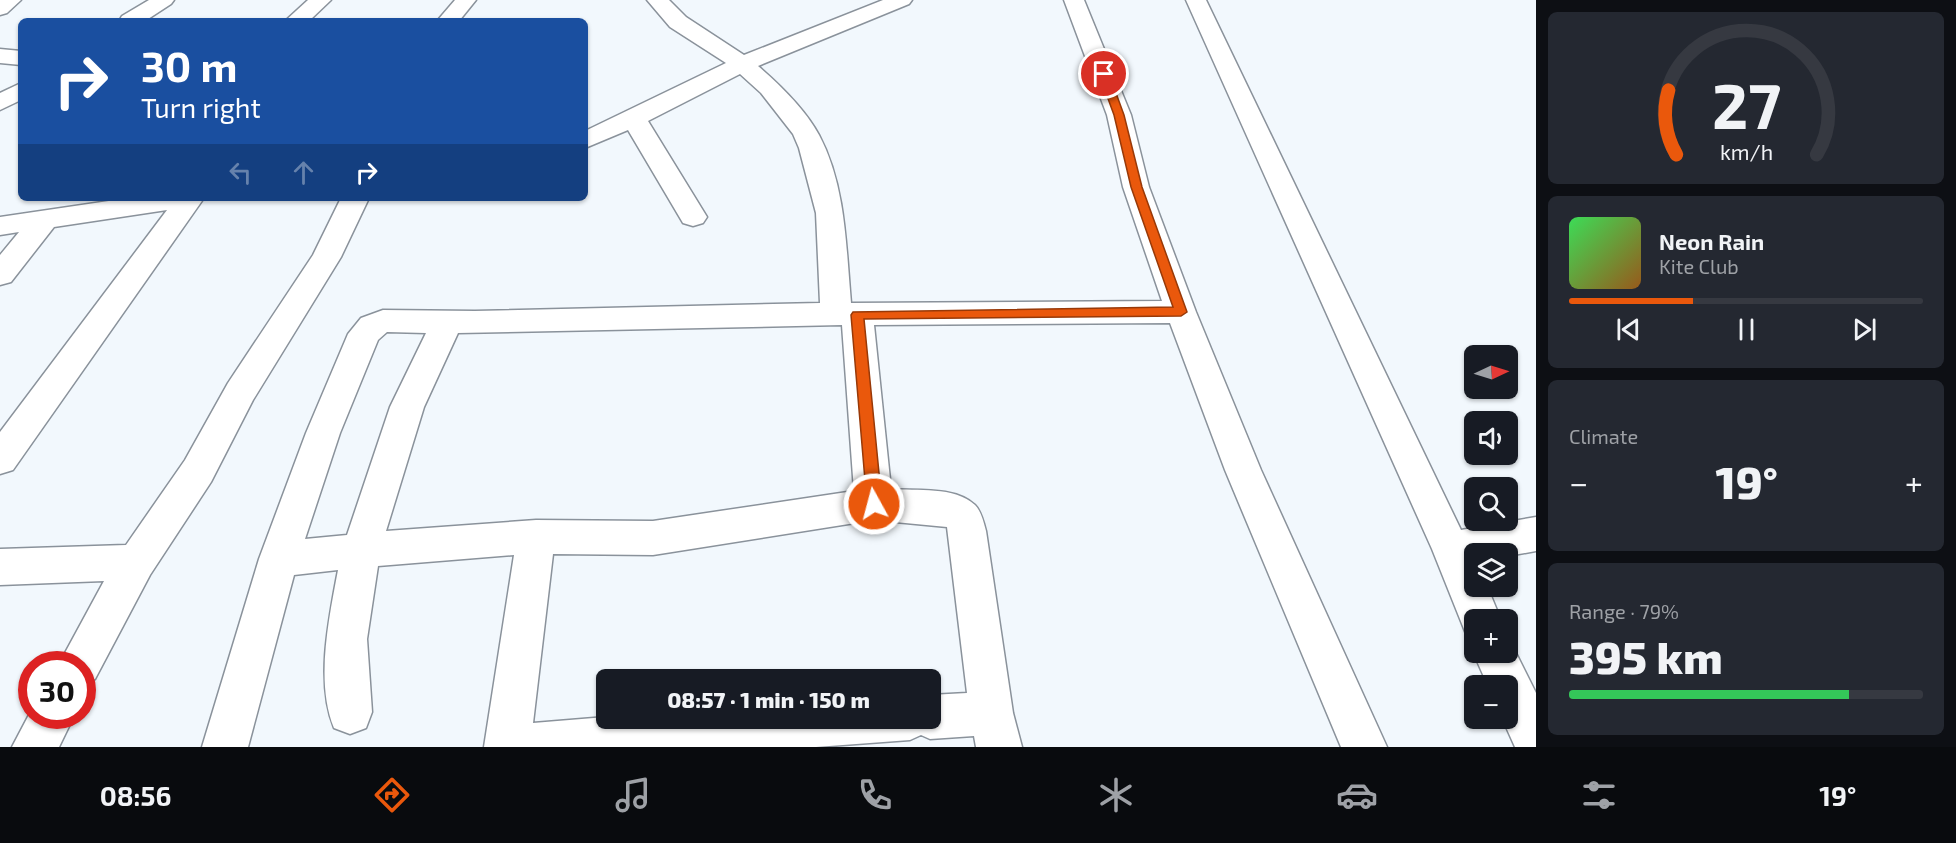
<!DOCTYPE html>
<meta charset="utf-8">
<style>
body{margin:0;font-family:"Exo 2",sans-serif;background:#242831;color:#f1f3f6;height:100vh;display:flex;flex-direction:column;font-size:22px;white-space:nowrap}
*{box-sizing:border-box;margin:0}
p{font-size:20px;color:#9ea1a6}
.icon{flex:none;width:33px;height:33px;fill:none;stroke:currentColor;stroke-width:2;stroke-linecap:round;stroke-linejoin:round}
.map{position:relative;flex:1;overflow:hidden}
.drawer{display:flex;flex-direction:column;gap:12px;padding:12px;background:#0d0f14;width:420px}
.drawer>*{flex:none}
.banner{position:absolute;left:18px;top:18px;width:570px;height:183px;border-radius:9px;box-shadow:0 2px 4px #0004;background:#1a4fa0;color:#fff;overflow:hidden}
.needle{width:39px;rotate:86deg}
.buttons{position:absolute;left:1464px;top:345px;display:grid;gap:12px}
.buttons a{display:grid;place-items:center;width:54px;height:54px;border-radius:9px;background:#171b24;box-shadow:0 2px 4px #0004;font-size:30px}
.speed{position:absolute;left:18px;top:651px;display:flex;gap:12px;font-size:30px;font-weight:700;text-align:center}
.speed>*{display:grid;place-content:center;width:78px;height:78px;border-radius:50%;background:#171b24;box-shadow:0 2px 4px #0004;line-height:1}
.speed .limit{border:9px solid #d22;background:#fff;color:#111}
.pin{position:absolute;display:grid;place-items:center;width:51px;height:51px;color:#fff;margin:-26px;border:3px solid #fff;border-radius:50%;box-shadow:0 2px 6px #0007}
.me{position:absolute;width:66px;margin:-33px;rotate:353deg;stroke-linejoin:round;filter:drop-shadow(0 0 4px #0008)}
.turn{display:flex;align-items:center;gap:21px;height:126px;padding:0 24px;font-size:27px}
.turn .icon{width:78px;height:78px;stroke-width:2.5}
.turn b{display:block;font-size:42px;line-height:51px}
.lanes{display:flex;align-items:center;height:57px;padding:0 24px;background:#0003;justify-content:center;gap:30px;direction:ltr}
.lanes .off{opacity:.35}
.big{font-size:45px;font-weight:800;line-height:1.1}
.drawer .widget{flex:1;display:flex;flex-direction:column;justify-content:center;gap:9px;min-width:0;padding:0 21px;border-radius:9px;background:#242831}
.drawer .dial{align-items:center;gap:0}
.dial svg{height:156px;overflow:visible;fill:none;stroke:#363941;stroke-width:7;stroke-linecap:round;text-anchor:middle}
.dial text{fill:#f1f3f6;stroke:none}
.song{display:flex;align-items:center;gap:18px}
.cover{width:72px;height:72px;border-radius:9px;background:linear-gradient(135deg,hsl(130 70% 55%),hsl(30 70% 35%))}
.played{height:6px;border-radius:3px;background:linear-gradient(90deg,#ea580c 35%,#363941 35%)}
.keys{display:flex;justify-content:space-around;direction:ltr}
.heat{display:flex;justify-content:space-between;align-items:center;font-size:33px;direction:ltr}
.charge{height:9px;border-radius:4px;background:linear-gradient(90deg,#34c759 79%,#363941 0)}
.trip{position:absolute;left:596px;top:669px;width:345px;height:60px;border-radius:9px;background:#171b24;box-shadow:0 2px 4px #0004;font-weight:800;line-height:60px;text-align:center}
.menu{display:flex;height:96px;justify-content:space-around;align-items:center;background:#090b0e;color:#9ea1a6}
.menu .icon{width:42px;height:42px}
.menu .active{color:#ea580c}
.menu b{font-size:27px;color:#f1f3f6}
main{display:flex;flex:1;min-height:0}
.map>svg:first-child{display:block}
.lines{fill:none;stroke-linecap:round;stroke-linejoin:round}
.minor-casing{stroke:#8a929b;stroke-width:3}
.minor{fill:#fff;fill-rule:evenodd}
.route{fill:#ea580c;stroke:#983908;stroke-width:1.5}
</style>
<main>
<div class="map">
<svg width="1536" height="747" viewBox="0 0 1536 747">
<rect width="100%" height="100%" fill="#f2f8fd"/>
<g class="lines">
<g class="minor-casing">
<g id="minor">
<polygon points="0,0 21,0 7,13 0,15"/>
<polygon points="149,0 174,0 171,4 145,21 119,21 122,16"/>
<polygon points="308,0 331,0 309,21 285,21"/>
<polygon points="455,0 476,0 459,21 437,21"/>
<path d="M 647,0 L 669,0 L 686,17 L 744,55 L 883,0 L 912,0 L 909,4 L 758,66 C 780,85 805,109 819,135 C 846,186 846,247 851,303 L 1162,301 L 1123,187 L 1107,115 L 1064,0 L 1084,0 L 1131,115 L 1149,187 L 1196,312 L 1261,470 L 1387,747 L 1341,747 L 1225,470 L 1170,323 L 874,325 L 891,489 C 916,491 955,486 975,505 C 981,511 984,523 986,531 L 1013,713 L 1022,747 L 976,747 L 974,736 L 930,739 L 921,735 L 910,740 L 816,747 L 484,747 L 514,555 L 378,566 L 367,639 L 372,712 L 366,728 L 350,734 L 334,728 C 315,682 329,618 338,570 L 294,575 L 248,747 L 202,747 L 259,559 L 306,433 L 348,334 L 361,318 L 383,310 L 475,311 L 820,303 L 816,213 L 799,148 L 793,134 L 761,93 L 740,74 L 648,121 L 707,217 L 703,223 L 693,226 L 683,223 L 628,130 L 585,148 L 585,131 L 726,63 L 670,27 ZM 842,325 L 854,491 L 653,521 L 536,520 L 386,531 L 424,407 L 458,333 ZM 387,332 L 426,333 L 390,407 L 347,535 L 305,539 L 340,433 L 378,340 ZM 874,520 L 947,527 L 967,693 L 930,695 L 930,718 L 606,717 L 533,723 L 553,554 L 653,555 Z"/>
<polygon points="1186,0 1206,0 1461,530 1536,517 1536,551 1508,556 1508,554 1474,554 1474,586 1487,586 1501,620 1474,620 1474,637 1466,634 1432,549"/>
<polygon points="0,49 21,51 21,65 0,63"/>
<polygon points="21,83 21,100 0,110 0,93"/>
<polygon points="129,198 204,198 13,470 0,474 0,432 167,210 54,227 11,282 0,285 0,255 19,232 0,235 0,217"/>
<polygon points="341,198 369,198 341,257 253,400 211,482 150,575 95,679 82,684 82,664 59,664 104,581 0,585 0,549 126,545 185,460 228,383 313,255"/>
<polygon points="1508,637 1536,693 1536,747 1515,747 1502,718 1508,718 1508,686 1488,686 1473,652 1474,648 1474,652 1508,652"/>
<polygon points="32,709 32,716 74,716 59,747 12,747"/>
</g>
</g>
<use href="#minor" class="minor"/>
</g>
<polygon class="route" points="1100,72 1109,74 1124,115 1142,187 1187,312 1181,316 864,319 882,504 880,509 874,511 869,509 867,504 851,315 853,312 1173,307 1131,187 1114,115 1099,74"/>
</svg>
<div class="buttons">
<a><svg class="needle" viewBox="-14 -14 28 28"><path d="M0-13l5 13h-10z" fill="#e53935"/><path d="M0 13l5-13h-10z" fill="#9ea1a6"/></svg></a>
<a><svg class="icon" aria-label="sound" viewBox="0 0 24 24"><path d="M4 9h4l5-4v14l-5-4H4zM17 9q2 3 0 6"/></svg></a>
<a><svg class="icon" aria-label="search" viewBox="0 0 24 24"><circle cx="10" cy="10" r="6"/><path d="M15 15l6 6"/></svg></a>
<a><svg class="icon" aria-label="layers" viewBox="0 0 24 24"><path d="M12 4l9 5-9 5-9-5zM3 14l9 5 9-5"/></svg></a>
<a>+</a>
<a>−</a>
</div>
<div class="speed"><div class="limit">30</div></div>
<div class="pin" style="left:1104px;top:74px;background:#d93025"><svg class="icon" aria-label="arrive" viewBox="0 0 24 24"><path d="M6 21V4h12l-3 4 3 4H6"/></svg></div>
<svg class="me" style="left:874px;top:504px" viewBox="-20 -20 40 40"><circle r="17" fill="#ea580c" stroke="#fff" stroke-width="3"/><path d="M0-11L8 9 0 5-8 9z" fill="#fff"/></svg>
<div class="trip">08:57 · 1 min · 150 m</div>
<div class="banner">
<div class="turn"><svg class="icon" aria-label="right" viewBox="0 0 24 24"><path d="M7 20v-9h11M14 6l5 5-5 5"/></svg><div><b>30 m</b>Turn right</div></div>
<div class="lanes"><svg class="icon off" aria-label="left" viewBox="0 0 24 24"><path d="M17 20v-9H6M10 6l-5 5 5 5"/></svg><svg class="icon off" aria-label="ahead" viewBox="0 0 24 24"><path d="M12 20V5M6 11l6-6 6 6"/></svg><svg class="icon" aria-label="right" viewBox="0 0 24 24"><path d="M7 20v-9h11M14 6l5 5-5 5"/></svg></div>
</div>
</div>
<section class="drawer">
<div class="widget dial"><svg viewBox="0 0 100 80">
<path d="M14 69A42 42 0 1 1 86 69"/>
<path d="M14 69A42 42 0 0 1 10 36" stroke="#ea580c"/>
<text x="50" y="56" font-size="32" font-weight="700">27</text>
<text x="50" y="72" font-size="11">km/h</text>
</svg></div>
<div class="widget">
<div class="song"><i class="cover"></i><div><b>Neon Rain</b><p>Kite Club</p></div></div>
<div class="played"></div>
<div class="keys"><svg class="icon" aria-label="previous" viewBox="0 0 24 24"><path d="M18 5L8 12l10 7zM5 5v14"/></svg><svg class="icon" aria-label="pause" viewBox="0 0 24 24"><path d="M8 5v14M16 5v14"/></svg><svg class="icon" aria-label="next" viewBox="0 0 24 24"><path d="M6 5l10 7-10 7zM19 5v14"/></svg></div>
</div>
<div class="widget"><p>Climate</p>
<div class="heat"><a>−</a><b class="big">19°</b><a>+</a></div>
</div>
<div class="widget"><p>Range · 79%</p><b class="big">395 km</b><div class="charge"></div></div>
</section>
</main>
<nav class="menu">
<b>08:56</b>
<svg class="icon active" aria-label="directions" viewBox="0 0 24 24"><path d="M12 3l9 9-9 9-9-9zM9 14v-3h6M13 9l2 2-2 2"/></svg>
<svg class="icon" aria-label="music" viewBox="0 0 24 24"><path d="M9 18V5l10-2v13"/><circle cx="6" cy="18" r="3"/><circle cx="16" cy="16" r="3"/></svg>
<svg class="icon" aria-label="phone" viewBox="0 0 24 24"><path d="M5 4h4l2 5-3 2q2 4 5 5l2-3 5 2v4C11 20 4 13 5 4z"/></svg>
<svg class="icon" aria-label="climate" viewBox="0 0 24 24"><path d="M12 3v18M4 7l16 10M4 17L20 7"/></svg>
<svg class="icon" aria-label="car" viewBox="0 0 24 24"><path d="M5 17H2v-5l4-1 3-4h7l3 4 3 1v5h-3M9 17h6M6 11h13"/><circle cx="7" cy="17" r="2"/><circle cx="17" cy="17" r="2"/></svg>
<svg class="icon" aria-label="filters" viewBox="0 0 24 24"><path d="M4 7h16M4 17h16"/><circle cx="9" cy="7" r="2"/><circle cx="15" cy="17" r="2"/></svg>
<b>19°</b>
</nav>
